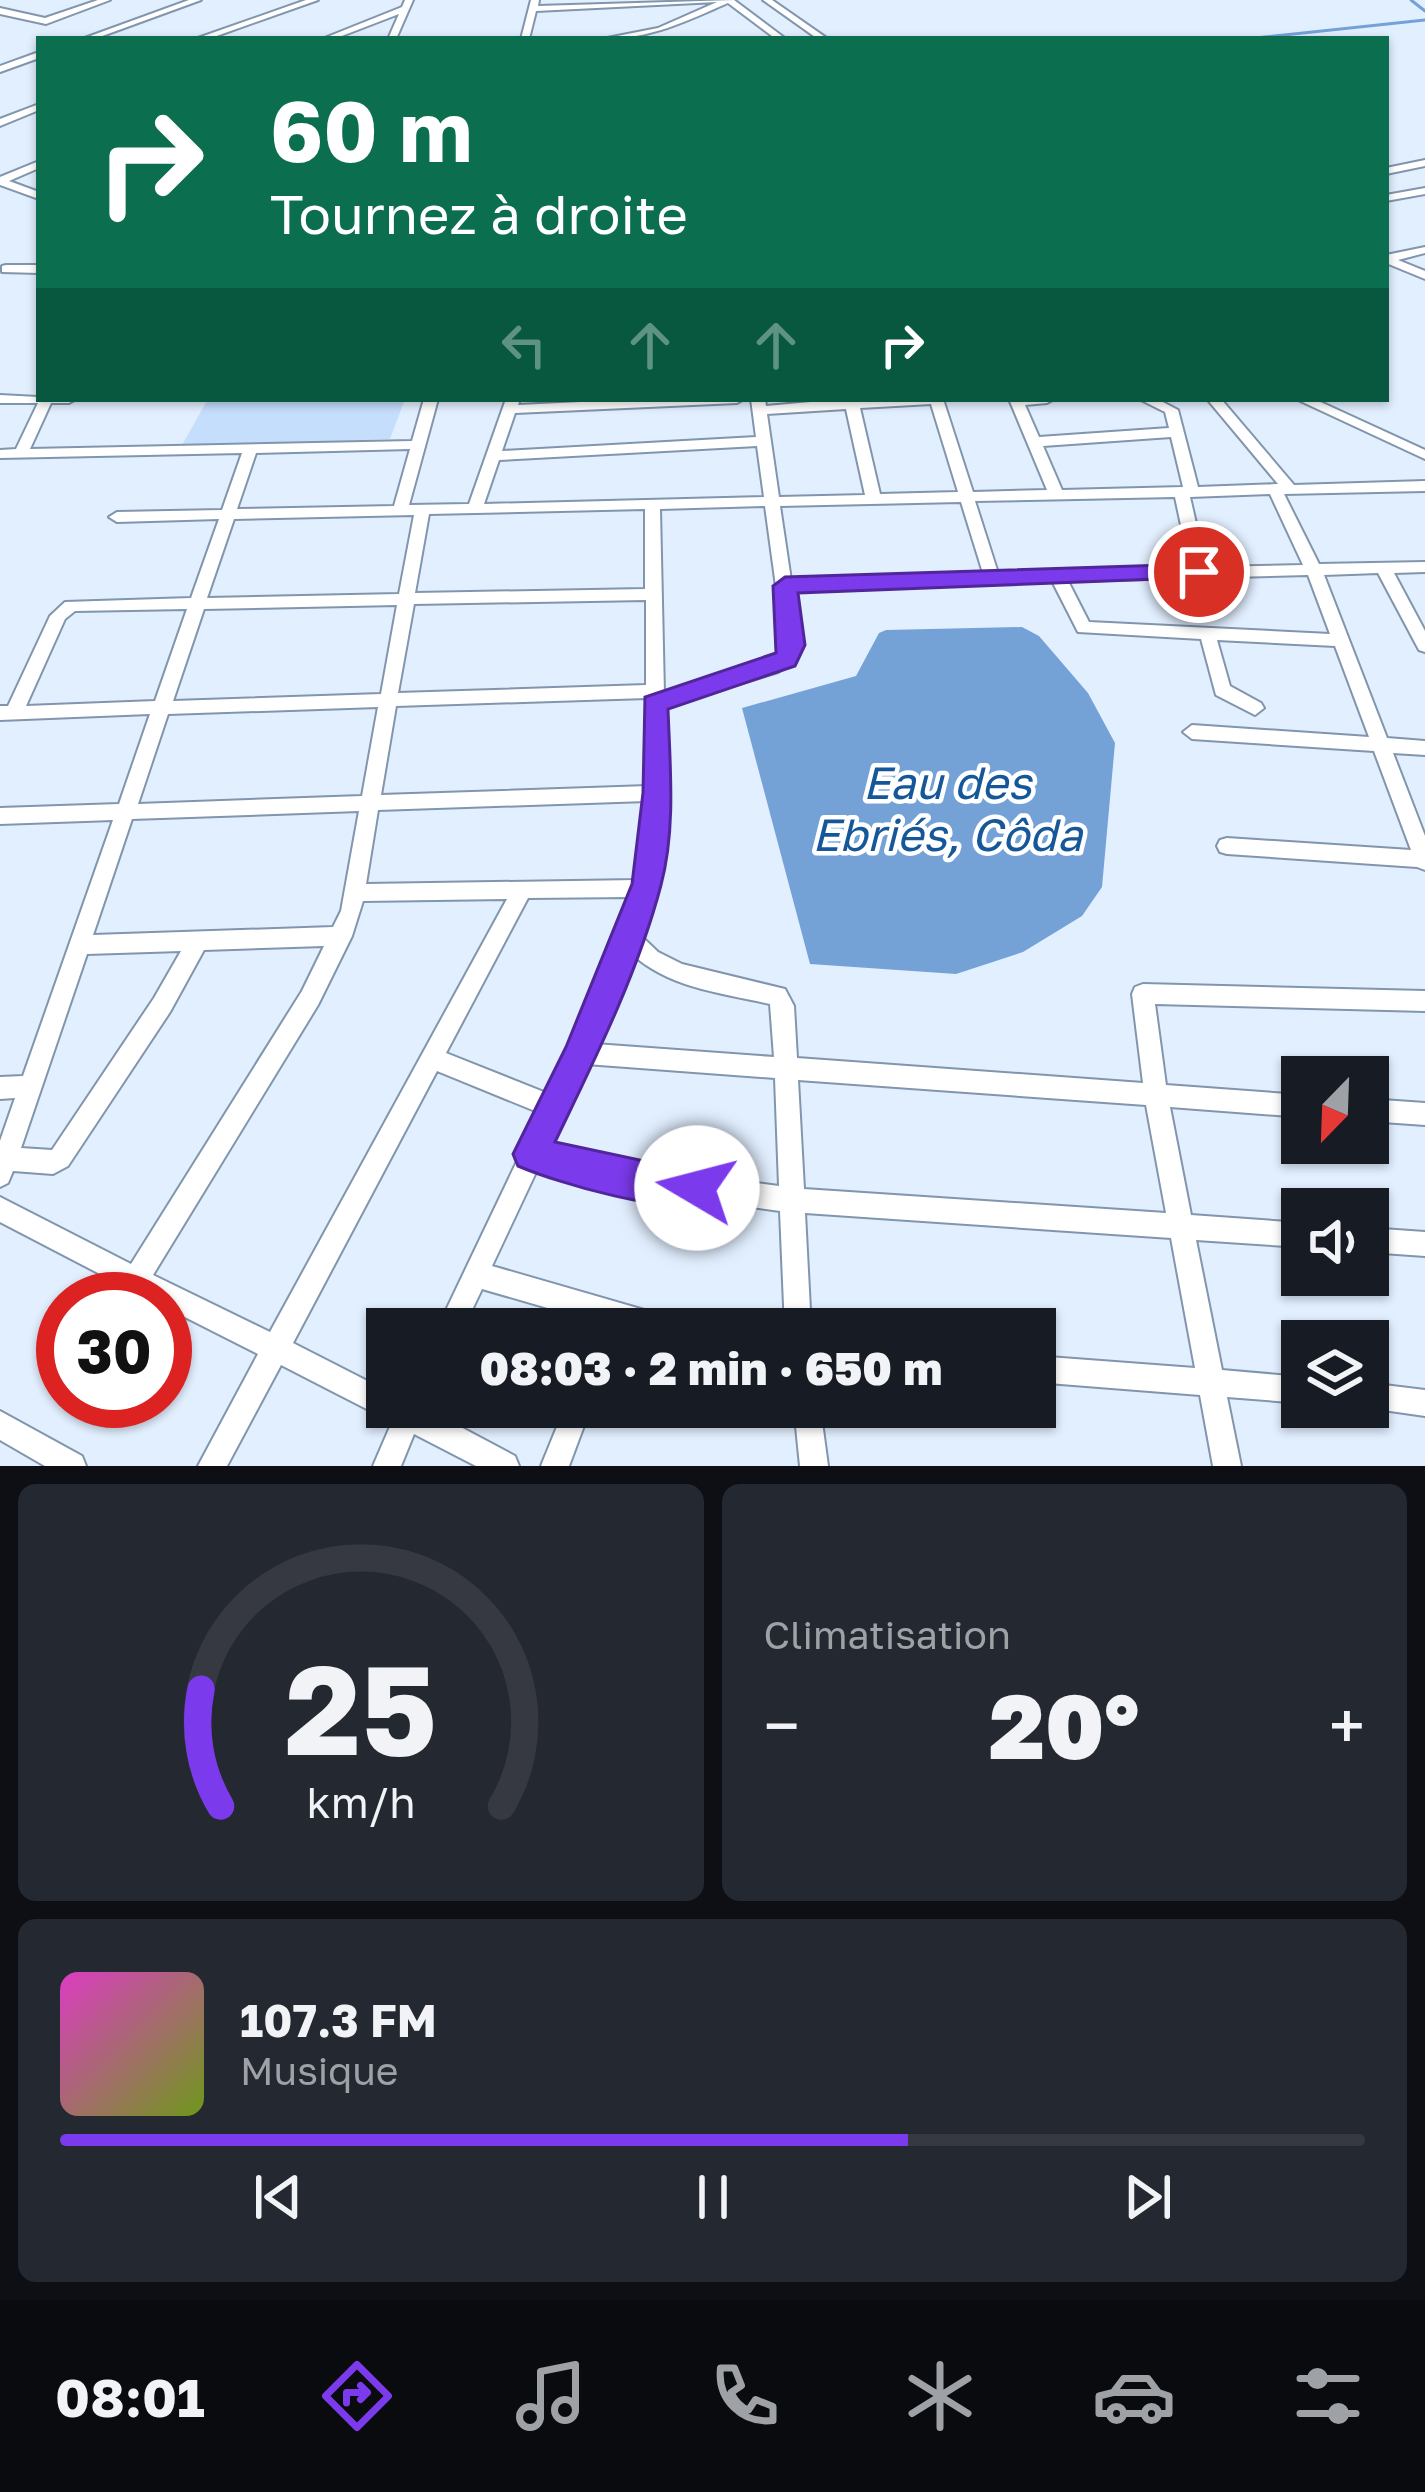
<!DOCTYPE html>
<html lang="fr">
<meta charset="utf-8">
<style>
body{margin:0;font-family:"Golos Text",sans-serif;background:#242831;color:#f1f3f6;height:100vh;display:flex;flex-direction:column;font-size:45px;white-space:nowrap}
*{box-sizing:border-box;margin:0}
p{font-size:39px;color:#9ea1a6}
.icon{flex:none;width:66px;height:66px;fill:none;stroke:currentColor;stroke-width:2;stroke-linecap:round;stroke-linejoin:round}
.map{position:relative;height:1466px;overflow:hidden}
.panel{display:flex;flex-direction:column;gap:18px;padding:18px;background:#0d0f14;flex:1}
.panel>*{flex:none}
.top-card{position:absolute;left:36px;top:36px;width:1353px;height:366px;border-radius:0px;box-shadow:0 3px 9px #0004;background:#0b6e4f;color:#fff;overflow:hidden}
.needle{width:78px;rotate:203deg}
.buttons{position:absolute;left:1281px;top:1056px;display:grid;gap:24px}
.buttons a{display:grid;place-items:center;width:108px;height:108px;border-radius:0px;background:#171b24;box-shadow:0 3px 9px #0004;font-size:60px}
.speed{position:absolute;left:36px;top:1272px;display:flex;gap:24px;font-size:60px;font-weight:700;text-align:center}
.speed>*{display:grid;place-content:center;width:156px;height:156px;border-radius:50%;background:#171b24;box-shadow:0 3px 9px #0004;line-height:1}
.speed .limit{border:18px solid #d22;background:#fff;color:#111}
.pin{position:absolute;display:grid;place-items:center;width:102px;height:102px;color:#fff;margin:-51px;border:6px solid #fff;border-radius:50%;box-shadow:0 3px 12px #0007}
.me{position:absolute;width:132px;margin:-66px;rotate:278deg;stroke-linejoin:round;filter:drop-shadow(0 0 9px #0008)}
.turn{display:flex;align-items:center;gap:42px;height:252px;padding:0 36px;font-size:54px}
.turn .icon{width:156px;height:156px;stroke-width:2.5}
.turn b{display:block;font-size:84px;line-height:102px}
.lanes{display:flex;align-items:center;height:114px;padding:0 36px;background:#0003;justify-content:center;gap:60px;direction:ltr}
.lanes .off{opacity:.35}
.big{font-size:90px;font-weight:800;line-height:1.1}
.panel .widget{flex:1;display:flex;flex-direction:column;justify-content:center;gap:18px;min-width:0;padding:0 42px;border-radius:18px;background:#242831}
.panel .dial{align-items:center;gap:0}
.dial svg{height:312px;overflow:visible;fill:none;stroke:#363941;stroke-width:7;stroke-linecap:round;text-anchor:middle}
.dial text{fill:#f1f3f6;stroke:none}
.song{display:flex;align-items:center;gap:36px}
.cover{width:144px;height:144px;border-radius:18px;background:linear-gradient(135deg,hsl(310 70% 55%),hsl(80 70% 35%))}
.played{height:12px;border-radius:6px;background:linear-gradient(90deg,#7c3aed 65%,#363941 65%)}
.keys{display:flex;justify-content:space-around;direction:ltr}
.heat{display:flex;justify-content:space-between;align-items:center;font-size:66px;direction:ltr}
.panel .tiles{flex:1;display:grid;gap:18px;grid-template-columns:1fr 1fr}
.widget:last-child{grid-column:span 2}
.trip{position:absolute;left:366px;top:1308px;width:690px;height:120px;border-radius:0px;background:#171b24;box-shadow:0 3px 9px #0004;font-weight:800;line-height:120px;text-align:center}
.dock{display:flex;height:192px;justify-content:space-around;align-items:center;background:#090b0e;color:#9ea1a6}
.dock .icon{width:84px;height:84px}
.dock .current{color:#7c3aed}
.dock b{font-size:54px;color:#f1f3f6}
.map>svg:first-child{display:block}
.green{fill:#c4defc}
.water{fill:#74a2d7}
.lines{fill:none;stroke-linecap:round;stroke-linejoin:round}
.stream{stroke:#74a2d7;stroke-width:3}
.minor-casing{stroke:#8195ad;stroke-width:4}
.minor{fill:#fff;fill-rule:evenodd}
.route{fill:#7c3aed;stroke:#51269a;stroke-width:3}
.labels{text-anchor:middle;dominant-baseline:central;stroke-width:9;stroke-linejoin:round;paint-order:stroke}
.water-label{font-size:45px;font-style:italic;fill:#155798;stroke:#fff}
</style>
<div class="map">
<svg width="1425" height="1466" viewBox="0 0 1425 1466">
<rect width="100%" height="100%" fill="#e2efff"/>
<polygon class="green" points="208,399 405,399 390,439 181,447"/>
<polygon class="water" points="1022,627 1039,636 1088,693 1115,743 1102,887 1082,916 1023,952 956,974 810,964 742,708 856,676 879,633 886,630"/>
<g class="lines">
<g class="stream">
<polyline points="1411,0 1425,11"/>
<polyline points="1246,39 1425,20"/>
</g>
<g class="minor-casing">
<g id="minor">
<polygon points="98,0 110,0 46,24 0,14 0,8 45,18"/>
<polygon points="189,0 201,0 94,39 82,39"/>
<polygon points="306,0 318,0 208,39 195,39"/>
<polygon points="405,0 413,0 396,39 388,39 399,14 334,39 322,39 402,7"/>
<path d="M 531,0 L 539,0 L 538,6 L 734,0 L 786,39 L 776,39 L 728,3 C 684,22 651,39 602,39 L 658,28 L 717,2 L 536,11 L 529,39 L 521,39 Z"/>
<polygon points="763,0 772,0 828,39 818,39"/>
<polygon points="39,52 39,58 0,72 0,66"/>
<polygon points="39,104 39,110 0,126 0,119"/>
<polygon points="1425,160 1425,166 1386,174 1386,168"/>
<polygon points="39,161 39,168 9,181 39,192 39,199 0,185 0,177"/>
<polygon points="1425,188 1425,194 1386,201 1386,195"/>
<polygon points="1425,247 1425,253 1398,260 1425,271 1425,279 1386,263 1386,255"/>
<polygon points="6,265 39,265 39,273 2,272 2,266"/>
<path d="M 0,395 L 76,399 L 69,403 L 51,403 L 30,449 L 412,441 L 424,399 L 438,399 L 409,505 L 469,504 L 506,399 L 520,399 L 518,405 L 644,399 L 744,399 L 737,403 L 515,413 L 502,451 L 756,437 L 751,399 L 765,399 L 766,406 L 844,399 L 943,399 L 973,492 L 1047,490 L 1009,399 L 1054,399 L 1047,403 L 1025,405 L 1039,437 L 1169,428 L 1165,412 L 1139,399 L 1157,399 L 1178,410 L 1198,487 L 1278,484 L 1207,399 L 1221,399 L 1294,485 L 1425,481 L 1425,491 L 1284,494 L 1319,564 L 1425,562 L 1425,572 L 1394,573 L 1425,631 L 1425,652 L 1419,650 L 1378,573 L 1324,575 L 1387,738 L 1425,741 L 1425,755 L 1393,753 L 1425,836 L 1425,870 L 1417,867 L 1227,854 L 1220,852 L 1217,846 L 1220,840 L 1227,838 L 1411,850 L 1374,751 L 1192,739 L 1183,732 L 1192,725 L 1369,737 L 1335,646 L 1217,640 L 1230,686 L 1261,703 L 1264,708 L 1255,715 L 1216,695 L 1201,639 L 1078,632 L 1052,581 L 793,591 C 797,624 811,651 778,672 L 664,707 L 666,793 L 657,883 L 638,933 L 658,952 L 682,964 L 785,989 L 794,1006 L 797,1058 L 1143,1083 L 1132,994 L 1135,987 L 1143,984 L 1425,991 L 1425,1011 L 1155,1004 L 1166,1085 L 1302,1095 L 1302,1117 L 1170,1107 L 1191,1215 L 1302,1223 L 1302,1247 L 1196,1240 L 1222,1370 L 1302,1377 L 1302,1403 L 1227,1397 L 1241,1466 L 1213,1466 L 1200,1395 L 1035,1382 L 1035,1356 L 1195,1368 L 1171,1238 L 805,1213 L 811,1329 L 785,1329 L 780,1211 L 618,1189 L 538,1168 L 492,1266 L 665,1316 L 674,1320 L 678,1329 L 620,1329 L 482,1289 L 463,1329 L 437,1329 L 540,1113 L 437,1071 L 293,1343 L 387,1391 L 387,1407 L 423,1407 L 515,1456 L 519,1466 L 476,1466 L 414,1434 L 401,1466 L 373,1466 L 392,1422 L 281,1365 L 227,1466 L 198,1466 L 258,1354 L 165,1307 L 165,1299 L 148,1299 L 125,1292 L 123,1286 L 0,1222 L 0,1197 L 131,1264 L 302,991 L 324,946 L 204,950 L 170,1012 L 68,1166 L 53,1174 L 13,1171 L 8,1183 L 0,1187 L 0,1141 L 15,1098 L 0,1099 L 0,1077 L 23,1076 L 113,820 L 0,824 L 0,808 L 119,804 L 150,714 L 0,720 L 0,706 L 8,706 L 50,616 L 65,602 L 191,598 L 219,519 L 117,522 L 109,517 L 117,512 L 222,510 L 242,453 L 0,458 L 0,450 L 16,449 L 38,403 L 0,403 ZM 931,404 L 958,492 L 880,494 L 860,408 ZM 846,409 L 865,495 L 779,497 L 767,414 ZM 1171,437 L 1183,487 L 1062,490 L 1043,446 ZM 757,446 L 764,497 L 484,504 L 499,460 ZM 410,449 L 394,506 L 237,509 L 256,453 ZM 1270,494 L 1303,565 L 1206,567 L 1190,497 ZM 1175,497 L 1190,567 L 998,573 L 975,501 ZM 961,502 L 983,573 L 791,580 L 780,506 ZM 765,506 L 784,645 L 779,655 L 766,664 L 664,694 L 660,509 ZM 645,509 L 645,589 L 415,593 L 429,514 ZM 414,515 L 399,594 L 207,598 L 234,519 ZM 1308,575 L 1330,634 L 1089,622 L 1068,581 ZM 646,600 L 646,685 L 398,693 L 414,604 ZM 397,605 L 381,694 L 173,701 L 204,609 ZM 187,609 L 155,701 L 26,706 L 65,619 L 75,611 ZM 647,698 L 648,786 L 381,795 L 396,706 ZM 378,707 L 362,796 L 138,804 L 168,714 ZM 647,801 L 637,880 L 366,884 L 378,810 ZM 359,811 L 341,911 L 333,927 L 93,935 L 132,819 ZM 632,897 L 570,1050 L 549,1094 L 446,1053 L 528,898 ZM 507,899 L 270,1332 L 153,1275 L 318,1005 L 352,936 L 363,901 ZM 181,951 L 154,998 L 52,1150 L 21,1148 L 87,954 ZM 630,952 C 667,988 722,993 770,1004 L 774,1057 L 595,1044 ZM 586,1064 L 775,1078 L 779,1186 L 618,1165 L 548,1147 ZM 798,1080 L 1146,1105 L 1166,1213 L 804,1189 Z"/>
<polygon points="1296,399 1314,399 1425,450 1425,459"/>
<polygon points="1368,1099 1425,1103 1425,1125 1368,1121"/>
<polygon points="1368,1228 1425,1232 1425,1256 1368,1252"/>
<polygon points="1368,1383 1425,1390 1425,1416 1362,1407 1368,1407"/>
<polygon points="565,1407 591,1407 569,1466 541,1466"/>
<polygon points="794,1407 820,1407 828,1466 800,1466"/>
<polygon points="0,1411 82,1456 86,1466 45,1466 0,1440"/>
</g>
</g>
<use href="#minor" class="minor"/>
</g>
<path class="route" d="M 1199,564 L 1208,566 L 1208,577 L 798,593 L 805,645 L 795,666 L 668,709 C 670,766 676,829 661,885 C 638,973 594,1061 555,1142 L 710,1175 L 715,1188 L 710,1201 C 671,1217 558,1183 518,1166 L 513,1154 L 566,1047 L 632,884 L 643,793 L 645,697 L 776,653 L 773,586 L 785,577 Z"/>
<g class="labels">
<g class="water-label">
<text x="947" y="782">Eau des<tspan x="947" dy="52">Ebriés, Côda</tspan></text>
</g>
</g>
</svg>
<div class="buttons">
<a><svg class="needle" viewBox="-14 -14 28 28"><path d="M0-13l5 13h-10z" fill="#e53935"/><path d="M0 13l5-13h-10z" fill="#9ea1a6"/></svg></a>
<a><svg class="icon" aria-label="sound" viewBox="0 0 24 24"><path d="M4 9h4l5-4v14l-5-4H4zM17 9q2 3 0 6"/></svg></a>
<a><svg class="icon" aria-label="layers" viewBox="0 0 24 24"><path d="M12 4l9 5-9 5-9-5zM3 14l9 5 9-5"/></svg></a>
</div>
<div class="speed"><div class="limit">30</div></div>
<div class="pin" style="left:1199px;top:572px;background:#d93025"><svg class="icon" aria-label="arrive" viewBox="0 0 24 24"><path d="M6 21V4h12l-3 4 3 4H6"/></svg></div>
<svg class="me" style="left:697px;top:1188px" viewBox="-20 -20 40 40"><circle r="19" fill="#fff"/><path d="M0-13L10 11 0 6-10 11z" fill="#7c3aed"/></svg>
<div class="trip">08:03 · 2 min · 650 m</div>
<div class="top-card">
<div class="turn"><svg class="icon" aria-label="right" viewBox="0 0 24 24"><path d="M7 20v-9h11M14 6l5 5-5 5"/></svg><div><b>60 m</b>Tournez à droite</div></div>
<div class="lanes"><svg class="icon off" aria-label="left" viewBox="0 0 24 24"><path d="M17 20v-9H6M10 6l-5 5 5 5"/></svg><svg class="icon off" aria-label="ahead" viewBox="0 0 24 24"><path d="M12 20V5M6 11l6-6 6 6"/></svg><svg class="icon off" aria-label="ahead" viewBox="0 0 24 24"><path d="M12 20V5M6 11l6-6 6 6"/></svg><svg class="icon" aria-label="right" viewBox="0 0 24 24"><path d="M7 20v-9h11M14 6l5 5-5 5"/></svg></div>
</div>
</div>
<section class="panel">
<div class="tiles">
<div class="widget dial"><svg viewBox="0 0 100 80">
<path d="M14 69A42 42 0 1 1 86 69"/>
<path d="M14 69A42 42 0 0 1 9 39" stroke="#7c3aed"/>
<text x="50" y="56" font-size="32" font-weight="700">25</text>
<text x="50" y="72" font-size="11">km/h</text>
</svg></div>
<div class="widget"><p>Climatisation</p>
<div class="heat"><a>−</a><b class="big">20°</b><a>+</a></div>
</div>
<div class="widget">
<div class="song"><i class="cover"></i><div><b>107.3 FM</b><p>Musique</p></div></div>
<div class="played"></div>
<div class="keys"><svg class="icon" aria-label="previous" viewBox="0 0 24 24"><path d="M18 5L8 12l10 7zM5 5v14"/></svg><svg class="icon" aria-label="pause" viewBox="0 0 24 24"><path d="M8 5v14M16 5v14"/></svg><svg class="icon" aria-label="next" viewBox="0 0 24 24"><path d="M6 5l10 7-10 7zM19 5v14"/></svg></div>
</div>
</div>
</section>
<nav class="dock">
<b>08:01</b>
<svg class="icon current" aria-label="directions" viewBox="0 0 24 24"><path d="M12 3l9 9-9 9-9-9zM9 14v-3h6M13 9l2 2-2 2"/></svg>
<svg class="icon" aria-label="music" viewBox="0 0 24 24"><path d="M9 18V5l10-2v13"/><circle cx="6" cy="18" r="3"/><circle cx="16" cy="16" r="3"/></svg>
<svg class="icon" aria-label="phone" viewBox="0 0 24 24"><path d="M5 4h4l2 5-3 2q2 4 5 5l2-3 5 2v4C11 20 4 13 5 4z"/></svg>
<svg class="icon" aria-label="climate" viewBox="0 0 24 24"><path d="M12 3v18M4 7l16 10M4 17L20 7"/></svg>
<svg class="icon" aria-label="car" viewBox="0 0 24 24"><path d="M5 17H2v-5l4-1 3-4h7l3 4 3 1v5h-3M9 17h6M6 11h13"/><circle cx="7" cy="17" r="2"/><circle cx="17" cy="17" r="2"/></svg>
<svg class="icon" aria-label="filters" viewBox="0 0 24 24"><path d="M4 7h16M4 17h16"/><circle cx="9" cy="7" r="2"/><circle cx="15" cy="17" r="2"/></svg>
</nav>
